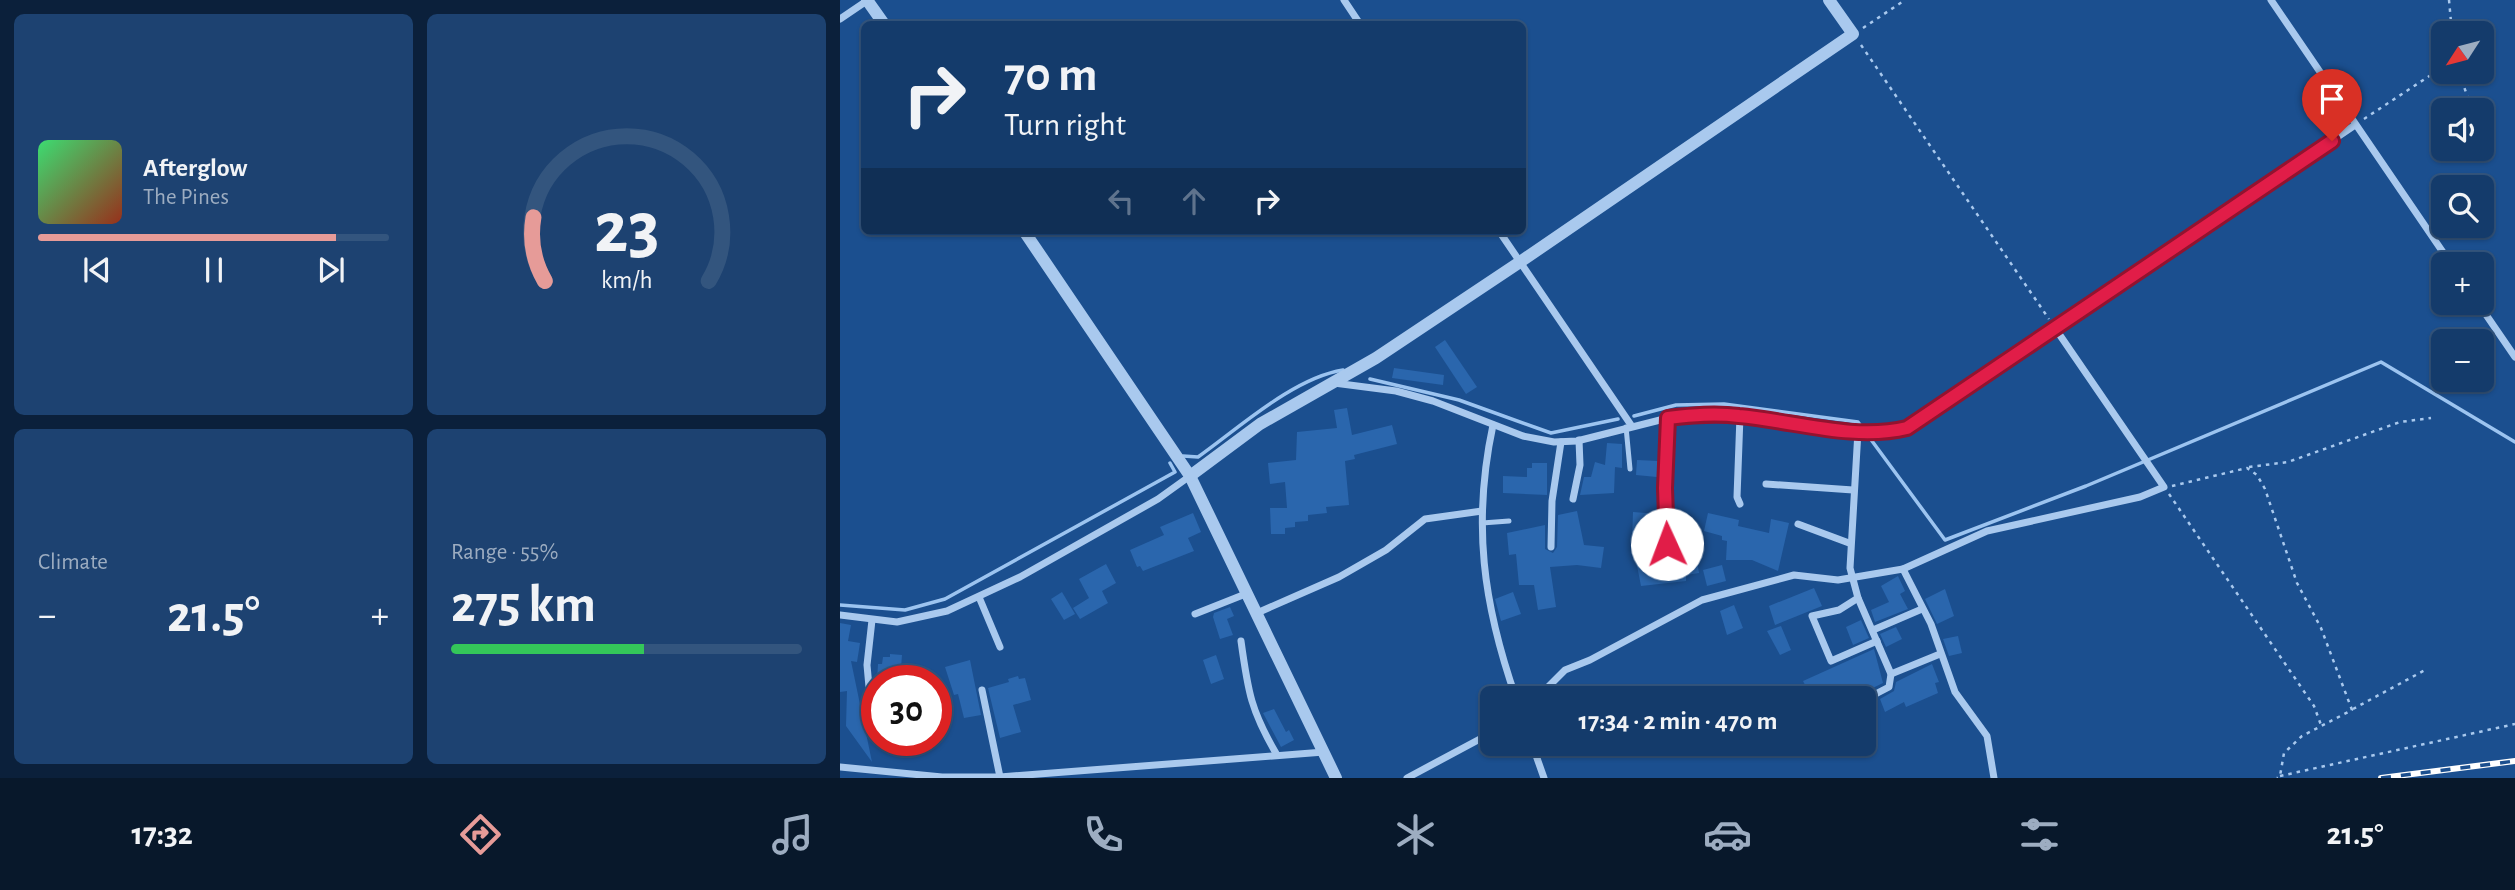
<!DOCTYPE html>
<meta charset="utf-8">
<style>
body{margin:0;font-family:"Alegreya Sans",sans-serif;background:#1d4271;color:#f1f3f6;height:100vh;display:flex;flex-direction:column;font-size:26px;white-space:nowrap}
*{box-sizing:border-box;margin:0}
p{font-size:23px;color:#9dadc1}
.icon{flex:none;width:38px;height:38px;fill:none;stroke:currentColor;stroke-width:2;stroke-linecap:round;stroke-linejoin:round}
.map{position:relative;flex:1;overflow:hidden}
.details{display:flex;flex-direction:column;gap:14px;padding:14px;background:#0b203b;width:840px}
.details>*{flex:none}
.hud{position:absolute;left:21px;top:21px;width:665px;height:214px;border-radius:10px;box-shadow:0 2px 5px #0004,0 0 0 2px #33557e;background:#143b6b;color:#f1f3f6;overflow:hidden}
.needle{width:46px;rotate:234deg}
.controls{position:absolute;left:1591px;top:21px;display:grid;gap:14px}
.controls a{display:grid;place-items:center;width:63px;height:63px;border-radius:10px;background:#143b6b;box-shadow:0 2px 5px #0004,0 0 0 2px #33557e;font-size:35px}
.speed{position:absolute;left:21px;top:665px;display:flex;gap:14px;font-size:35px;font-weight:700;text-align:center}
.speed>*{display:grid;place-content:center;width:91px;height:91px;border-radius:50%;background:#143b6b;box-shadow:0 2px 5px #0004,0 0 0 2px #33557e;line-height:1}
.speed .limit{border:10px solid #d22;background:#fff;color:#111}
.pin{position:absolute;display:grid;place-items:center;width:60px;height:60px;color:#fff;margin:-72px -30px;border-radius:50% 50% 50% 0;rotate:-45deg;box-shadow:0 0 7px #0007}
.pin .icon{rotate:45deg}
.me{position:absolute;width:77px;margin:-38px;rotate:358deg;stroke-linejoin:round;filter:drop-shadow(0 0 5px #0008)}
.turn{display:flex;align-items:center;gap:24px;height:147px;padding:0 28px;font-size:32px}
.turn .icon{width:91px;height:91px;stroke-width:2.5}
.turn b{display:block;font-size:49px;line-height:60px}
.lanes{display:flex;align-items:center;height:66px;padding:0 28px;background:#0003;justify-content:center;gap:35px;direction:ltr}
.lanes .off{opacity:.35}
.big{font-size:52px;font-weight:700;line-height:1.1}
.details .widget{flex:1;display:flex;flex-direction:column;justify-content:center;gap:10px;min-width:0;padding:0 24px;border-radius:10px;background:#1d4271}
.details .dial{align-items:center;gap:0}
.dial svg{height:182px;overflow:visible;fill:none;stroke:#33557e;stroke-width:7;stroke-linecap:round;text-anchor:middle}
.dial text{fill:#f1f3f6;stroke:none}
.song{display:flex;align-items:center;gap:21px}
.cover{width:84px;height:84px;border-radius:10px;background:linear-gradient(135deg,hsl(140 70% 55%),hsl(10 70% 35%))}
.played{height:7px;border-radius:4px;background:linear-gradient(90deg,#e69b98 85%,#33557e 85%)}
.keys{display:flex;justify-content:space-around;direction:ltr}
.heat{display:flex;justify-content:space-between;align-items:center;font-size:38px;direction:ltr}
.charge{height:10px;border-radius:5px;background:linear-gradient(90deg,#34c759 55%,#33557e 0)}
.details .tiles{flex:1;display:grid;gap:14px;grid-template-columns:repeat(2,1fr)}
.trip{position:absolute;left:640px;top:686px;width:396px;height:70px;border-radius:10px;background:#143b6b;box-shadow:0 2px 5px #0004,0 0 0 2px #33557e;font-weight:700;line-height:70px;text-align:center}
.tabs{display:flex;height:112px;justify-content:space-around;align-items:center;background:#08182b;color:#9dadc1}
.tabs .icon{width:49px;height:49px}
.tabs .selected{color:#e69b98}
.tabs b{font-size:32px;color:#f1f3f6}
main{display:flex;flex:1;min-height:0}
.map>svg:first-child{display:block}
.lines{fill:none;stroke-linecap:round;stroke-linejoin:round}
.stream{stroke:#9cc4f0;stroke-width:3.5}
.building{fill:#2a66ad}
.path{stroke:#a9c9ee;stroke-width:2.5;stroke-dasharray:3.5 5;stroke-linecap:butt}
.service{stroke:#a9c9ee;stroke-width:5}
.minor{stroke:#a9c9ee;stroke-width:7}
.tertiary{stroke:#a9c9ee;stroke-width:12}
.rail-casing{stroke:#fff;stroke-width:6}
.rail{stroke:#1b4f8f;stroke-width:3.5;stroke-dasharray:10;stroke-linecap:butt}
.route-casing{stroke:#92132f;stroke-width:18}
.route{stroke:#e11d48;stroke-width:12}
</style>
<main>
<section class="details">
<div class="tiles">
<div class="widget">
<div class="song"><i class="cover"></i><div><b>Afterglow</b><p>The Pines</p></div></div>
<div class="played"></div>
<div class="keys"><svg class="icon" aria-label="previous" viewBox="0 0 24 24"><path d="M18 5L8 12l10 7zM5 5v14"/></svg><svg class="icon" aria-label="pause" viewBox="0 0 24 24"><path d="M8 5v14M16 5v14"/></svg><svg class="icon" aria-label="next" viewBox="0 0 24 24"><path d="M6 5l10 7-10 7zM19 5v14"/></svg></div>
</div>
<div class="widget dial"><svg viewBox="0 0 100 80">
<path d="M14 69A42 42 0 1 1 86 69"/>
<path d="M14 69A42 42 0 0 1 9 41" stroke="#e69b98"/>
<text x="50" y="56" font-size="32" font-weight="700">23</text>
<text x="50" y="72" font-size="11">km/h</text>
</svg></div>
<div class="widget"><p>Climate</p>
<div class="heat"><a>−</a><b class="big">21.5°</b><a>+</a></div>
</div>
<div class="widget"><p>Range · 55%</p><b class="big">275 km</b><div class="charge"></div></div>
</div>
</section>
<div class="map">
<svg width="1675" height="778" viewBox="0 0 1675 778">
<rect width="100%" height="100%" fill="#1b4f8f"/>
<g class="lines">
<g class="stream">
<polyline points="530,379 619,400 711,433 778,419"/>
<polyline points="794,416 836,405 884,404 1018,422 1105,540 1246,486 1541,362 1675,442"/>
<path d="M 343,456 L 358,457 C 399,428 453,378 503,370"/>
<polyline points="0,605 65,610 105,599 335,472 330,463"/>
</g>
</g>
<g class="building">
<polygon points="605,340 637,387 626,394 595,347"/>
<polygon points="554,368 604,375 603,385 552,378"/>
<polygon points="507,408 512,435 552,425 557,444 514,455 515,459 505,461 509,505 486,507 487,513 468,515 468,521 455,522 455,527 445,528 445,534 431,534 430,508 447,508 445,482 430,484 428,463 456,460 457,432 497,428 494,410"/>
<polygon points="767,443 782,444 782,468 775,467 774,493 740,495 744,477 751,477 755,462 765,465"/>
<polygon points="797,460 818,461 817,477 796,475"/>
<polygon points="692,463 707,463 707,495 663,493 663,476 687,477 687,468 692,468"/>
<polygon points="737,511 744,545 764,547 761,568 737,565 710,567 716,607 698,610 694,585 679,585 676,554 669,555 667,533 705,525 705,549 713,553 717,547 718,515"/>
<polygon points="793,512 819,514 818,527 812,527 813,550 830,548 832,558 856,554 859,573 846,575 846,581 801,586 792,540"/>
<polygon points="353,513 361,532 348,538 354,551 303,571 300,566 297,567 290,550 324,535 320,527"/>
<polygon points="868,513 899,520 898,526 929,533 931,519 949,523 938,571 912,560 886,560 887,541 882,540 882,536 864,531"/>
<polygon points="266,564 276,583 262,591 268,603 240,619 233,608 249,598 239,579"/>
<polygon points="882,565 886,581 867,586 863,570"/>
<polygon points="1058,576 1065,591 1060,594 1068,609 1035,622 1031,610 1049,602 1041,586"/>
<polygon points="974,588 982,606 935,625 929,606"/>
<polygon points="1105,589 1114,616 1097,624 1085,599"/>
<polygon points="222,592 235,614 224,620 211,599"/>
<polygon points="673,592 681,614 661,621 655,599"/>
<polygon points="894,605 903,628 887,635 880,611"/>
<polygon points="390,607 394,616 387,619 393,635 380,639 373,617 374,613"/>
<polygon points="1021,620 1029,638 1013,645 1006,627"/>
<polygon points="0,623 11,625 8,641 20,643 17,662 11,661 32,762 6,726 7,691 0,692"/>
<polygon points="941,626 951,650 940,655 927,631"/>
<polygon points="1056,627 1062,639 1046,647 1040,634"/>
<polygon points="1118,636 1122,653 1109,656 1103,639"/>
<polygon points="1034,649 1043,683 1012,698 972,698 963,681"/>
<polygon points="50,654 62,655 60,681 37,681 38,664 42,664 43,657 50,657"/>
<polygon points="376,655 384,679 371,684 363,660"/>
<polygon points="130,660 141,715 124,718 118,694 114,695 105,667"/>
<polygon points="1092,664 1099,682 1095,683 1098,693 1066,707 1064,702 1045,712 1040,699 1054,691 1056,682"/>
<polygon points="178,676 179,679 185,678 191,700 173,705 181,732 160,738 148,688 169,682 168,679"/>
<polygon points="434,709 446,732 449,730 454,740 441,747 423,713"/>
</g>
<g class="lines">
<g class="path">
<polyline points="1609,0 1612,33"/>
<polyline points="1023,28 1065,0"/>
<polyline points="1021,45 1209,319"/>
<polyline points="1642,50 1645,49"/>
<polyline points="1619,72 1632,110"/>
<polyline points="1524,119 1603,67"/>
<polyline points="1409,467 1448,462 1560,422 1591,418"/>
<polyline points="1332,486 1407,468 1417,475 1425,489 1457,583 1481,628 1512,710 1462,736 1444,753 1440,776 1437,778"/>
<polyline points="1329,494 1474,706 1481,725"/>
<polyline points="1513,709 1587,669"/>
<polyline points="1440,776 1675,724"/>
</g>
<g class="service">
<polyline points="786,427 790,469"/>
<polyline points="642,523 669,521"/>
</g>
<g class="minor">
<polyline points="504,0 520,24"/>
<polyline points="1431,0 1611,264"/>
<polyline points="0,19 28,0"/>
<polyline points="659,231 791,425"/>
<polyline points="1638,303 1675,357"/>
<polyline points="494,383 556,391 593,401 683,436 714,442 737,441 828,418 868,414 1022,433 1044,434 1067,428 1515,125"/>
<polyline points="900,416 897,497 900,504"/>
<path d="M 653,425 C 632,523 643,604 676,698"/>
<polyline points="1018,431 1010,568 1018,598 1051,674 1049,687 1024,700"/>
<polyline points="926,484 1013,490"/>
<polyline points="733,499 740,465 739,440"/>
<polyline points="958,524 1009,543"/>
<polyline points="826,544 825,488 828,418"/>
<polyline points="711,547 712,501 721,442"/>
<polyline points="1063,569 1147,531 1300,497 1324,487 1215,328"/>
<polyline points="139,597 160,647"/>
<polyline points="1018,598 999,610 972,616 991,661 1037,641"/>
<polyline points="417,613 499,577 546,550 585,519 642,511"/>
<polyline points="355,614 408,593"/>
<polyline points="0,615 57,622 107,611 180,577 318,499 350,476"/>
<polyline points="1033,630 1082,609"/>
<path d="M 401,641 C 408,692 411,711 437,755"/>
<polyline points="1051,674 1100,654"/>
<polyline points="29,687 27,665 32,620"/>
<polyline points="142,690 160,777"/>
<polyline points="697,698 725,670 750,660 862,600 954,575 998,580 1063,569 1091,624 1115,692 1147,736 1154,778"/>
<polyline points="692,744 704,778"/>
<polyline points="0,767 102,777 160,777 484,752"/>
<polyline points="567,778 653,732"/>
</g>
<g class="tertiary">
<polyline points="27,0 44,24"/>
<polyline points="184,231 350,476 496,778"/>
<polyline points="350,476 420,424 536,358 680,262 1013,34 989,0"/>
</g>
<g class="rail-casing">
<polyline id="rail" points="1541,778 1675,761"/>
</g>
<use href="#rail" class="rail"/>
</g>
<g class="lines">
<g class="route-casing">
<path id="route" d="M 827,544 L 825,488 L 828,418 C 853,415 875,413 899,416 C 954,421 1014,441 1067,428 L 1492,141"/>
</g>
<use href="#route" class="route"/>
</g>
</svg>
<div class="controls">
<a><svg class="needle" viewBox="-14 -14 28 28"><path d="M0-13l5 13h-10z" fill="#e53935"/><path d="M0 13l5-13h-10z" fill="#9dadc1"/></svg></a>
<a><svg class="icon" aria-label="sound" viewBox="0 0 24 24"><path d="M4 9h4l5-4v14l-5-4H4zM17 9q2 3 0 6"/></svg></a>
<a><svg class="icon" aria-label="search" viewBox="0 0 24 24"><circle cx="10" cy="10" r="6"/><path d="M15 15l6 6"/></svg></a>
<a>+</a>
<a>−</a>
</div>
<div class="speed"><div class="limit">30</div></div>
<div class="pin" style="left:1492px;top:141px;background:#d93025"><svg class="icon" aria-label="arrive" viewBox="0 0 24 24"><path d="M6 21V4h12l-3 4 3 4H6"/></svg></div>
<svg class="me" style="left:827px;top:544px" viewBox="-20 -20 40 40"><circle r="19" fill="#fff"/><path d="M0-13L10 11 0 6-10 11z" fill="#e11d48"/></svg>
<div class="trip">17:34 · 2 min · 470 m</div>
<div class="hud">
<div class="turn"><svg class="icon" aria-label="right" viewBox="0 0 24 24"><path d="M7 20v-9h11M14 6l5 5-5 5"/></svg><div><b>70 m</b>Turn right</div></div>
<div class="lanes"><svg class="icon off" aria-label="left" viewBox="0 0 24 24"><path d="M17 20v-9H6M10 6l-5 5 5 5"/></svg><svg class="icon off" aria-label="ahead" viewBox="0 0 24 24"><path d="M12 20V5M6 11l6-6 6 6"/></svg><svg class="icon" aria-label="right" viewBox="0 0 24 24"><path d="M7 20v-9h11M14 6l5 5-5 5"/></svg></div>
</div>
</div>
</main>
<nav class="tabs">
<b>17:32</b>
<svg class="icon selected" aria-label="directions" viewBox="0 0 24 24"><path d="M12 3l9 9-9 9-9-9zM9 14v-3h6M13 9l2 2-2 2"/></svg>
<svg class="icon" aria-label="music" viewBox="0 0 24 24"><path d="M9 18V5l10-2v13"/><circle cx="6" cy="18" r="3"/><circle cx="16" cy="16" r="3"/></svg>
<svg class="icon" aria-label="phone" viewBox="0 0 24 24"><path d="M5 4h4l2 5-3 2q2 4 5 5l2-3 5 2v4C11 20 4 13 5 4z"/></svg>
<svg class="icon" aria-label="climate" viewBox="0 0 24 24"><path d="M12 3v18M4 7l16 10M4 17L20 7"/></svg>
<svg class="icon" aria-label="car" viewBox="0 0 24 24"><path d="M5 17H2v-5l4-1 3-4h7l3 4 3 1v5h-3M9 17h6M6 11h13"/><circle cx="7" cy="17" r="2"/><circle cx="17" cy="17" r="2"/></svg>
<svg class="icon" aria-label="filters" viewBox="0 0 24 24"><path d="M4 7h16M4 17h16"/><circle cx="9" cy="7" r="2"/><circle cx="15" cy="17" r="2"/></svg>
<b>21.5°</b>
</nav>
